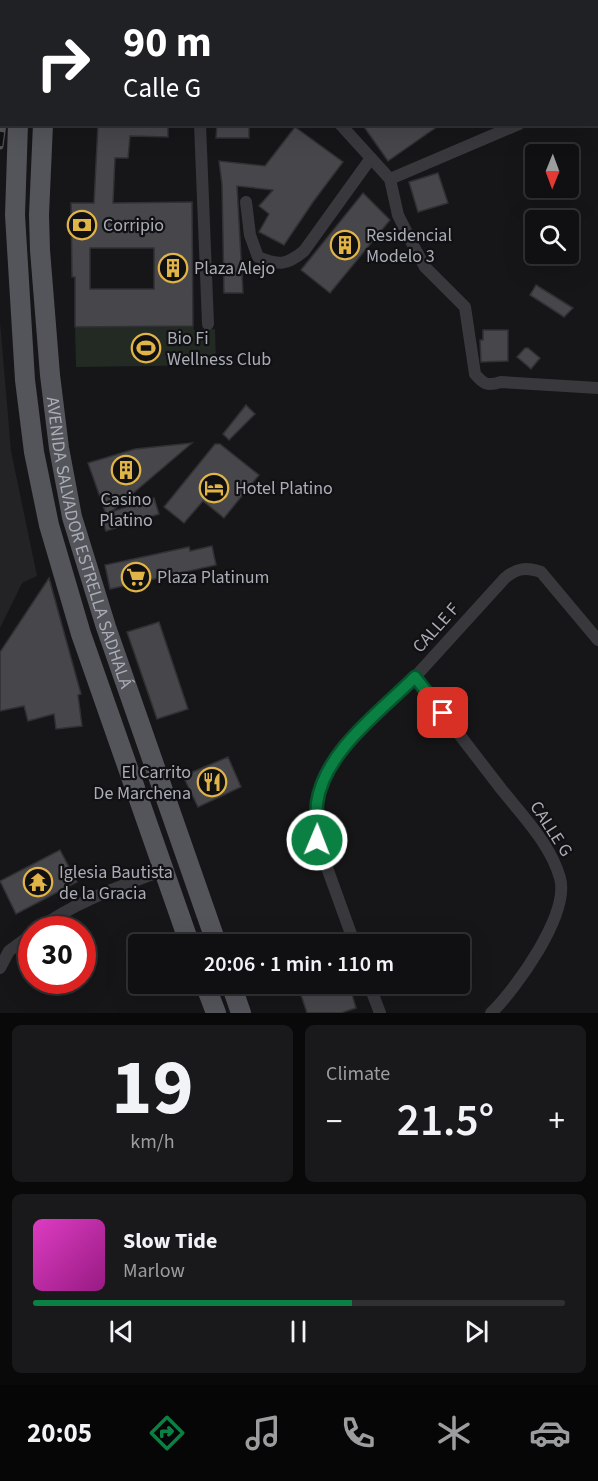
<!DOCTYPE html>
<meta charset="utf-8">
<style>
body{margin:0;font-family:"Source Sans 3",sans-serif;background:#19191b;color:#f1f3f6;height:100vh;display:flex;flex-direction:column;font-size:22px;white-space:nowrap}
*{box-sizing:border-box;margin:0}
p{font-size:20px;color:#9c9d9f}
.icon{flex:none;width:33px;height:33px;fill:none;stroke:currentColor;stroke-width:2;stroke-linecap:round;stroke-linejoin:round}
.map{position:relative;height:1013px;overflow:hidden}
.side{display:flex;flex-direction:column;gap:12px;padding:12px;background:#09090a;flex:1}
.side>*{flex:none}
.banner{position:absolute;left:0px;top:0px;width:598px;height:126px;box-shadow:0 6px 24px #0002,0 0 0 2px #303032;background:#202124;color:#fff;overflow:hidden}
.needle{width:39px;rotate:181deg}
.buttons{position:absolute;left:525px;top:144px;display:grid;gap:12px}
.buttons a{display:grid;place-items:center;width:54px;height:54px;border-radius:6px;background:#101012;box-shadow:0 6px 24px #0002,0 0 0 2px #303032;font-size:30px}
.speed{position:absolute;left:18px;top:916px;display:flex;gap:12px;font-size:30px;font-weight:700;text-align:center}
.speed>*{display:grid;place-content:center;width:78px;height:78px;border-radius:50%;background:#101012;box-shadow:0 6px 24px #0002,0 0 0 2px #303032;line-height:1}
.speed .limit{border:9px solid #d22;background:#fff;color:#111}
.pin{position:absolute;display:grid;place-items:center;width:51px;height:51px;color:#fff;margin:-26px;border-radius:12px;box-shadow:0 3px 9px #0006}
.me{position:absolute;width:66px;margin:-33px;rotate:1deg;stroke-linejoin:round;filter:drop-shadow(0 0 4px #0008)}
.turn{display:flex;align-items:center;gap:21px;height:126px;padding:0 24px;font-size:27px}
.turn .icon{width:78px;height:78px;stroke-width:2.5}
.turn b{display:block;font-size:42px;line-height:51px}
.big{font-size:45px;font-weight:600;line-height:1.1}
.side .tile{flex:1;display:flex;flex-direction:column;justify-content:center;gap:9px;min-width:0;padding:0 21px;border-radius:9px;background:#19191b}
.side .dial{align-items:center;gap:0}
.dial b{font-size:78px;line-height:1}
.song{display:flex;align-items:center;gap:18px}
.cover{width:72px;height:72px;border-radius:9px;background:linear-gradient(135deg,hsl(310 70% 55%),hsl(310 70% 35%))}
.played{height:6px;border-radius:3px;background:linear-gradient(90deg,#0b8043 60%,#303032 60%)}
.keys{display:flex;justify-content:space-around;direction:ltr}
.heat{display:flex;justify-content:space-between;align-items:center;font-size:33px;direction:ltr}
.side .tiles{flex:1;display:grid;gap:12px;grid-template-columns:1fr 1fr}
.tile:last-child{grid-column:span 2}
.trip{position:absolute;left:128px;top:934px;width:342px;height:60px;border-radius:6px;background:#101012;box-shadow:0 6px 24px #0002,0 0 0 2px #303032;font-weight:600;line-height:60px;text-align:center}
.dock{display:flex;height:96px;justify-content:space-around;align-items:center;background:#060607;color:#9c9d9f}
.dock .icon{width:42px;height:42px}
.dock .on{color:#0b8043}
.dock b{font-size:27px;color:#f1f3f6}
.map>svg:first-child{display:block}
.built{fill:#232225}
.green{fill:#232a24}
.building{fill:#46464b;stroke:#313034;stroke-width:1.5;fill-rule:evenodd}
.lines{fill:none;stroke-linecap:round;stroke-linejoin:round}
.street{stroke:#38383d;stroke-width:12}
.primary{stroke:#54555b;stroke-width:20}
.rail-casing{stroke:#515257;stroke-width:7}
.rail{stroke:#111113;stroke-width:4.5;stroke-dasharray:14;stroke-linecap:butt}
.route-casing{stroke:#07532c;stroke-width:15}
.route{stroke:#0b8043;stroke-width:10}
.labels{text-anchor:middle;dominant-baseline:central;stroke-width:4.5;stroke-linejoin:round;paint-order:stroke}
.poi-label{font-size:18px;fill:#aaadb7;stroke:#111113;text-anchor:start}
.street-label{font-size:18px;fill:#aaadb7;stroke:#111113}
</style>
<div class="map">
<svg width="598" height="1013" viewBox="0 0 598 1013">
<rect width="100%" height="100%" fill="#161618"/>
<polygon class="built" points="0,322 11,451 37,576 22,583 0,628"/>
<polygon class="green" points="193,326 194,330 215,329 216,365 76,367 75,327"/>
<g class="building">
<path d="M 98,124 L 168,124 L 168,137 L 130,136 L 128,158 L 115,158 L 113,203 L 192,202 L 193,326 L 75,327 L 75,277 L 72,277 L 71,203 L 94,203 ZM 90,248 L 154,248 L 154,289 L 90,289 Z"/>
<polygon points="217,124 249,124 249,138 216,138"/>
<polygon points="362,124 441,124 388,161"/>
<polygon points="295,127 343,162 313,202 284,245 259,232 269,214 259,206 273,190 237,186 243,293 224,293 222,184 219,161 265,166"/>
<polygon points="438,173 448,203 418,212 409,182"/>
<polygon points="363,193 390,220 330,293 301,270"/>
<polygon points="536,285 573,308 564,317 530,295"/>
<polygon points="483,330 508,330 508,361 481,362 480,340 483,340"/>
<polygon points="525,348 528,348 540,358 531,369 517,357"/>
<polygon points="246,405 255,414 229,440 223,434"/>
<polygon points="192,443 111,512 154,498 159,514 106,531 101,515 106,514 88,463 135,449"/>
<polygon points="215,444 220,444 259,475 224,518 203,501 184,523 164,507"/>
<polygon points="212,546 216,565 110,589 105,565 189,547 190,551"/>
<polygon points="49,578 81,694 78,695 82,726 56,729 54,714 28,721 24,706 0,711 0,652"/>
<polygon points="159,622 188,709 157,719 127,632"/>
<polygon points="228,757 241,787 198,807 183,776"/>
<polygon points="60,850 77,882 16,914 0,881"/>
<polygon points="314,984 349,984 356,1008 341,1013 307,1013 299,989"/>
</g>
<g class="lines">
<g class="street">
<polyline points="266,0 266,2"/>
<polyline points="408,0 409,2"/>
<polyline points="570,0 571,2"/>
<polyline points="597,41 598,42"/>
<polyline points="0,83 2,83"/>
<polyline points="597,89 598,89"/>
<polyline points="0,109 2,109"/>
<polyline points="200,124 208,324"/>
<path d="M 340,124 L 390,179 L 398,215 L 414,247 L 425,267 L 465,307 L 475,374 C 484,385 488,386 501,382 L 598,388"/>
<polyline points="390,179 519,124"/>
<path d="M 246,202 L 250,235 L 258,257 C 279,266 287,265 304,251 L 371,158"/>
<path d="M 415,677 C 444,715 473,752 502,790 C 523,816 551,845 560,878 C 570,914 516,989 491,1013"/>
<path d="M 37,930 C 74,902 121,886 164,870"/>
<path d="M 355,945 L 317,840 L 317,801 L 326,776 L 340,750 L 415,677 L 505,578 C 517,568 526,567 541,572 L 598,640"/>
<polyline points="0,968 9,951 32,934"/>
<polyline points="369,984 380,1013"/>
</g>
<g class="primary">
<polyline points="30,2 30,0"/>
<polyline points="56,2 56,0"/>
<polyline points="18,124 15,215 25,380 34,452 49,525 81,634 190,945"/>
<path id="s1" d="M 43,124 L 39,215 L 40,250 L 50,375 L 59,448 L 72,517 L 106,627 L 217,945"/>
<polyline points="205,984 216,1013"/>
<polyline points="231,984 241,1013"/>
</g>
<g class="rail-casing">
<g id="rail">
<polyline points="19,2 19,1"/>
<polyline points="0,146 3,124"/>
</g>
</g>
<use href="#rail" class="rail"/>
</g>
<g class="lines">
<g class="route-casing">
<path id="route" d="M 317,840 C 317,828 316,815 317,803 C 324,752 381,711 415,677 L 443,713"/>
</g>
<use href="#route" class="route"/>
</g>
<defs>
<g id="bank-ring" transform="scale(1.5)"><circle r="9.5" fill="#111113" stroke="#e0b446" stroke-width="1.5"/><path d="M-6-4H6V4H-6ZM0-2.3a2.3 2.3 0 1 0 0 4.6a2.3 2.3 0 1 0 0-4.6Z" fill="#e0b446"/></g>
<g id="building-ring" transform="scale(1.5)"><circle r="9.5" fill="#111113" stroke="#e0b446" stroke-width="1.5"/><path d="M-4-6H4V6H1V3H-1V6H-4ZM-2.5-4.3h1.7v1.8h-1.7ZM.8-4.3h1.7v1.8H.8ZM-2.5-1h1.7V.8h-1.7ZM.8-1h1.7V.8H.8Z" fill="#e0b446"/></g>
<g id="stadium-ring" transform="scale(1.5)"><circle r="9.5" fill="#111113" stroke="#e0b446" stroke-width="1.5"/><path d="M0-5a6.5 5 0 1 0 0 10a6.5 5 0 1 0 0-10ZM-3.5-1.8h7v3.6h-7Z" fill="#e0b446"/></g>
<g id="hotel-ring" transform="scale(1.5)"><circle r="9.5" fill="#111113" stroke="#e0b446" stroke-width="1.5"/><path d="M-6-4.5h1.5V1H6V5H4.5V3h-9V5H-6ZM-4 0a1.8 1.8 0 1 1 3.6 0ZM.5 0V-2.5h3Q6-2.5 6 0Z" fill="#e0b446"/></g>
<g id="supermarket-ring" transform="scale(1.5)"><circle r="9.5" fill="#111113" stroke="#e0b446" stroke-width="1.5"/><path d="M-6-5.5h2.5l.6 2H6L4.5 2H-2.5L-4.4-4H-6ZM-1.5 3.2a1.3 1.3 0 1 0 .1 0ZM3 3.2a1.3 1.3 0 1 0 .1 0Z" fill="#e0b446"/></g>
<g id="restaurant-ring" transform="scale(1.5)"><circle r="9.5" fill="#111113" stroke="#e0b446" stroke-width="1.5"/><path d="M-5-6h1v4h1v-4h1v4h1v-4h1v5L-1.5 .5V6h-2V.5L-5-1ZM5-6V6H3V1.5H1.5Q1.5-4 5-6Z" fill="#e0b446"/></g>
<g id="temple-ring" transform="scale(1.5)"><circle r="9.5" fill="#111113" stroke="#e0b446" stroke-width="1.5"/><path d="M0-6L5-2H3V0L6.5 2.5H4V6H1.5V3h-3V6H-4V2.5H-6.5L-3 0V-2H-5Z" fill="#e0b446"/></g>
</defs>
<g fill-rule="evenodd">
<use href="#bank-ring" x="82" y="225"/>
<use href="#building-ring" x="345" y="245"/>
<use href="#building-ring" x="173" y="268"/>
<use href="#stadium-ring" x="146" y="348"/>
<use href="#building-ring" x="126" y="470"/>
<use href="#hotel-ring" x="214" y="488"/>
<use href="#supermarket-ring" x="136" y="577"/>
<use href="#restaurant-ring" x="212" y="782"/>
<use href="#temple-ring" x="38" y="882"/>
</g>
<g class="labels">
<g class="poi-label">
<text x="103" y="225">Corripio</text>
<text x="366" y="235">Residencial<tspan x="366" dy="21">Modelo 3</tspan></text>
<text x="194" y="268">Plaza Alejo</text>
<text x="167" y="338">Bio Fi<tspan x="167" dy="21">Wellness Club</tspan></text>
<text x="235" y="488">Hotel Platino</text>
<text x="126" y="499" text-anchor="middle">Casino<tspan x="126" dy="21">Platino</tspan></text>
<text x="157" y="577">Plaza Platinum</text>
<text x="191" y="772" text-anchor="end">El Carrito<tspan x="191" dy="21">De Marchena</tspan></text>
<text x="59" y="872">Iglesia Bautista<tspan x="59" dy="21">de la Gracia</tspan></text>
</g>
<g class="street-label">
<text stroke="none"><textPath href="#s1" startOffset="424">AVENIDA SALVADOR ESTRELLA SADHALÁ</textPath></text>
<text transform="translate(436 628) rotate(-48)">CALLE F</text>
<text transform="translate(551 829) rotate(57)">CALLE G</text>
</g>
</g>
</svg>
<div class="buttons">
<a><svg class="needle" viewBox="-14 -14 28 28"><path d="M0-13l5 13h-10z" fill="#e53935"/><path d="M0 13l5-13h-10z" fill="#9c9d9f"/></svg></a>
<a><svg class="icon" aria-label="search" viewBox="0 0 24 24"><circle cx="10" cy="10" r="6"/><path d="M15 15l6 6"/></svg></a>
</div>
<div class="speed"><div class="limit">30</div></div>
<div class="pin" style="left:443px;top:713px;background:#d93025"><svg class="icon" aria-label="arrive" viewBox="0 0 24 24"><path d="M6 21V4h12l-3 4 3 4H6"/></svg></div>
<svg class="me" style="left:317px;top:840px" viewBox="-20 -20 40 40"><circle r="17" fill="#0b8043" stroke="#fff" stroke-width="3"/><path d="M0-11L8 9 0 5-8 9z" fill="#fff"/></svg>
<div class="trip">20:06 · 1 min · 110 m</div>
<div class="banner">
<div class="turn"><svg class="icon" aria-label="right" viewBox="0 0 24 24"><path d="M7 20v-9h11M14 6l5 5-5 5"/></svg><div><b>90 m</b>Calle G</div></div>
</div>
</div>
<section class="side">
<div class="tiles">
<div class="tile dial"><b>19</b><p>km/h</p></div>
<div class="tile"><p>Climate</p>
<div class="heat"><a>−</a><b class="big">21.5°</b><a>+</a></div>
</div>
<div class="tile">
<div class="song"><i class="cover"></i><div><b>Slow Tide</b><p>Marlow</p></div></div>
<div class="played"></div>
<div class="keys"><svg class="icon" aria-label="previous" viewBox="0 0 24 24"><path d="M18 5L8 12l10 7zM5 5v14"/></svg><svg class="icon" aria-label="pause" viewBox="0 0 24 24"><path d="M8 5v14M16 5v14"/></svg><svg class="icon" aria-label="next" viewBox="0 0 24 24"><path d="M6 5l10 7-10 7zM19 5v14"/></svg></div>
</div>
</div>
</section>
<nav class="dock">
<b>20:05</b>
<svg class="icon on" aria-label="directions" viewBox="0 0 24 24"><path d="M12 3l9 9-9 9-9-9zM9 14v-3h6M13 9l2 2-2 2"/></svg>
<svg class="icon" aria-label="music" viewBox="0 0 24 24"><path d="M9 18V5l10-2v13"/><circle cx="6" cy="18" r="3"/><circle cx="16" cy="16" r="3"/></svg>
<svg class="icon" aria-label="phone" viewBox="0 0 24 24"><path d="M5 4h4l2 5-3 2q2 4 5 5l2-3 5 2v4C11 20 4 13 5 4z"/></svg>
<svg class="icon" aria-label="climate" viewBox="0 0 24 24"><path d="M12 3v18M4 7l16 10M4 17L20 7"/></svg>
<svg class="icon" aria-label="car" viewBox="0 0 24 24"><path d="M5 17H2v-5l4-1 3-4h7l3 4 3 1v5h-3M9 17h6M6 11h13"/><circle cx="7" cy="17" r="2"/><circle cx="17" cy="17" r="2"/></svg>
</nav>
